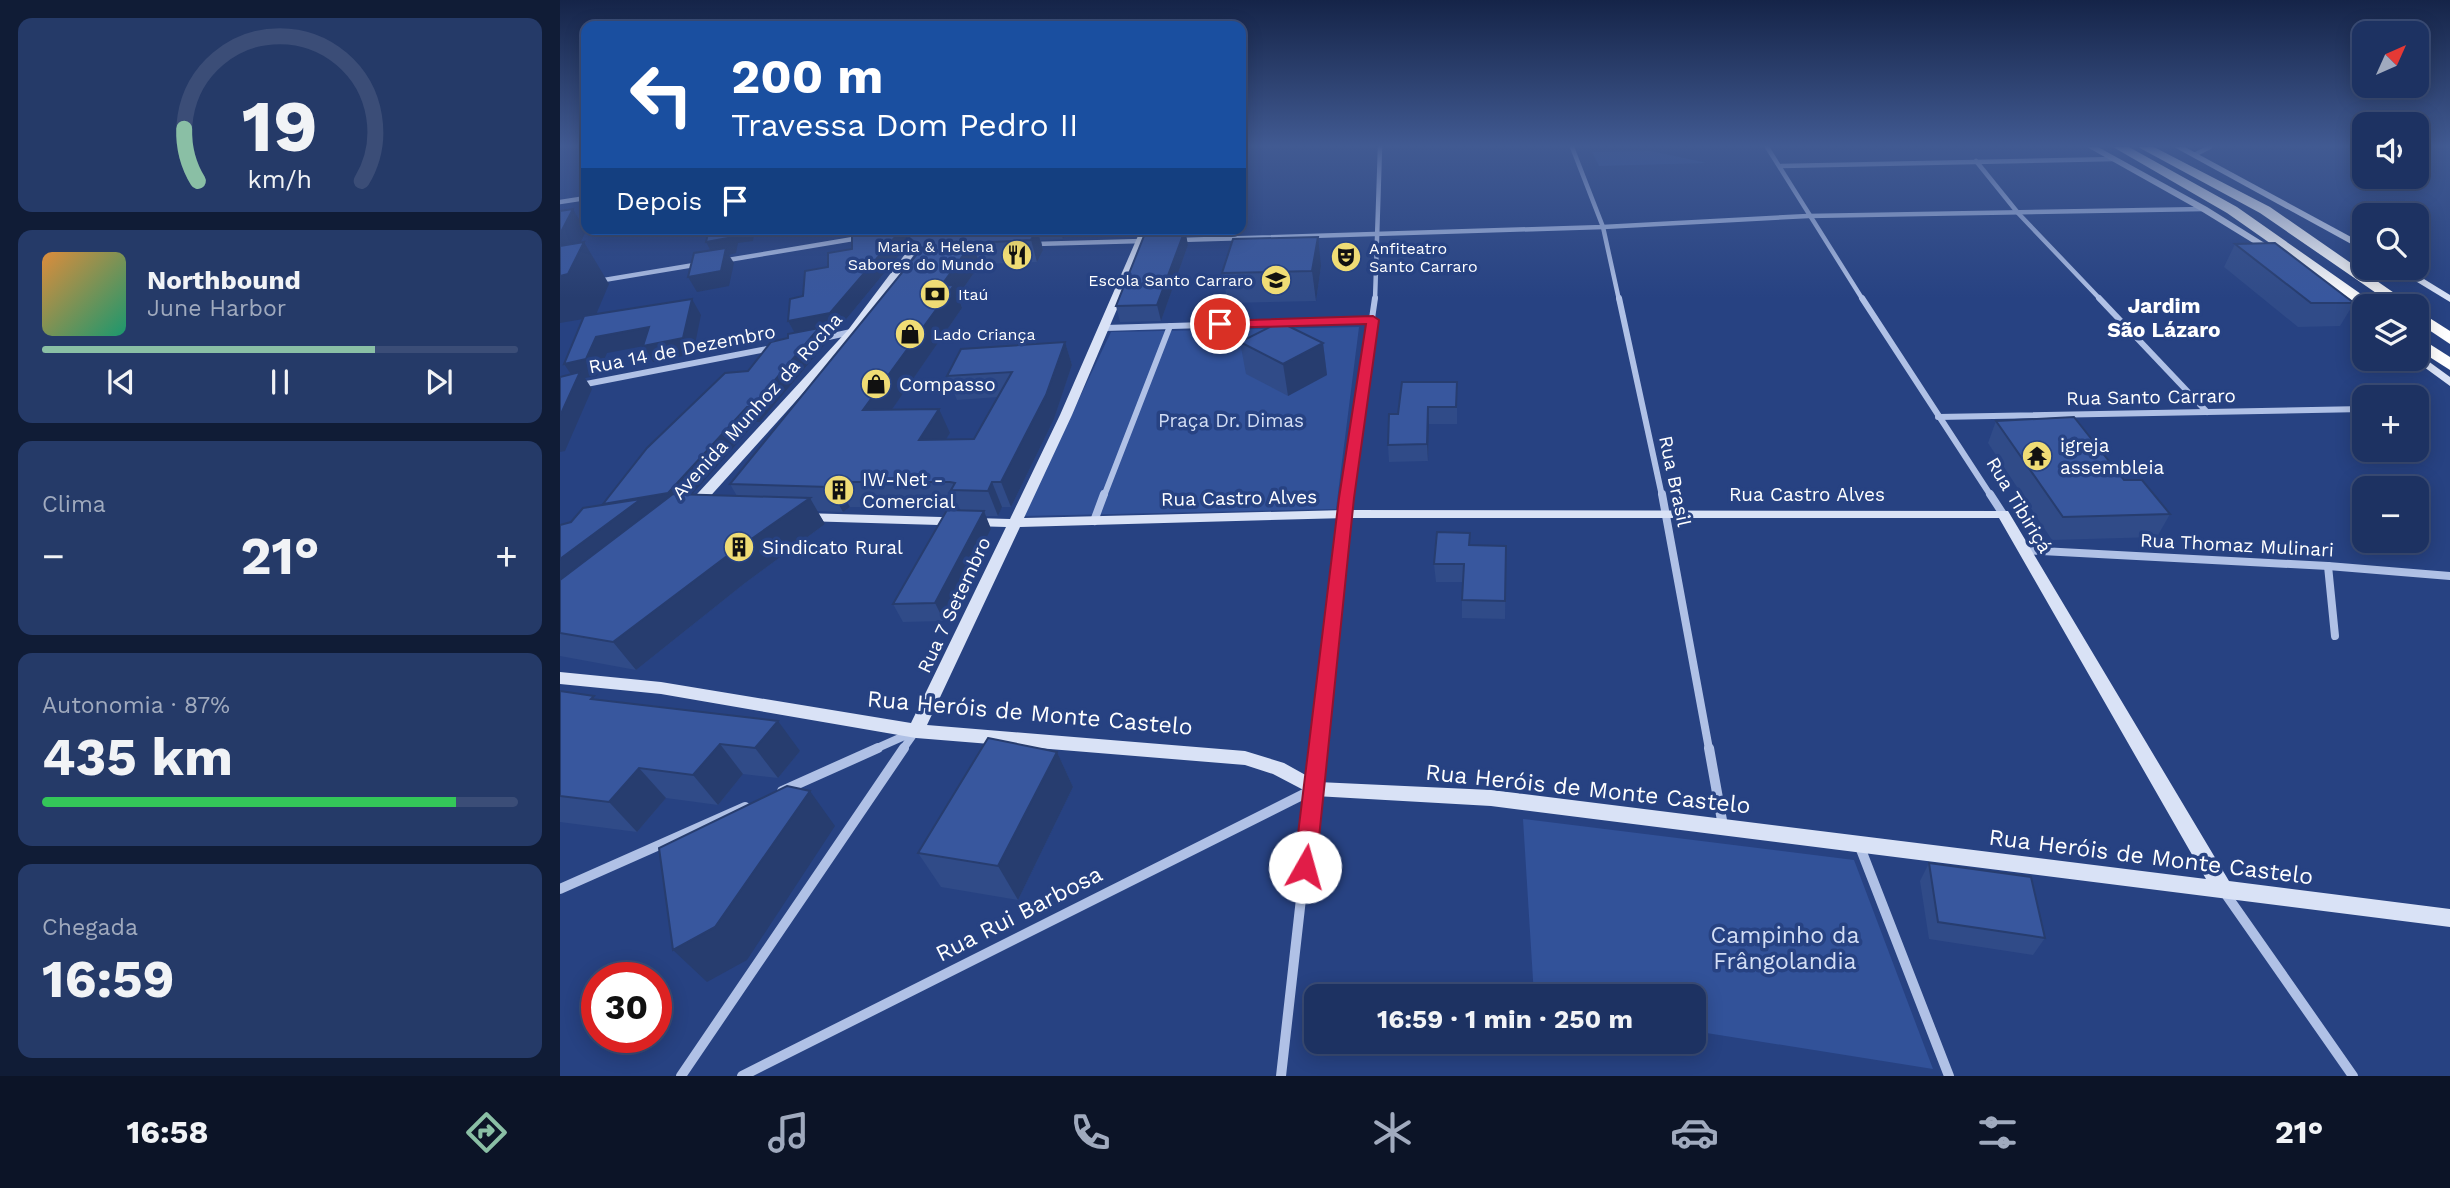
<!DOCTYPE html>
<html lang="pt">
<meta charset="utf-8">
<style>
body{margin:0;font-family:"Work Sans",sans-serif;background:#253a68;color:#f1f3f6;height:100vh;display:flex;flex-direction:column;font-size:26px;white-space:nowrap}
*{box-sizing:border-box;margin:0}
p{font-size:23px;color:#a0aabe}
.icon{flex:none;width:38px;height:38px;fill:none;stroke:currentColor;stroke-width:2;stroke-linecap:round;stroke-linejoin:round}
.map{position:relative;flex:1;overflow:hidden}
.side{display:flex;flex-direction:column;gap:18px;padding:18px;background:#101c36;width:560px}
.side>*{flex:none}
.hud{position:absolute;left:21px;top:21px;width:665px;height:214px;border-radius:14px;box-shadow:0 4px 18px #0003,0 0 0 2px #3b4d77;background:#1a4fa0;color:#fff;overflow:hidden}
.needle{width:46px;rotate:45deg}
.fabs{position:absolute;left:1792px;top:21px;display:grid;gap:14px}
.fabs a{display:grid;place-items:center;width:77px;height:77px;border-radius:14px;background:#1d3262;box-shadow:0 4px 18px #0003,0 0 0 2px #3b4d77;font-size:35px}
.speed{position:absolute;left:21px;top:962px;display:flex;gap:14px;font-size:35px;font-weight:700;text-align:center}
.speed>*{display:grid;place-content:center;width:91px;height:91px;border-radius:50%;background:#1d3262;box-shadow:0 4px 18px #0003,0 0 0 2px #3b4d77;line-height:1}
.speed .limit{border:10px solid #d22;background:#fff;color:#111}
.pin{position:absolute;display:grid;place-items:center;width:60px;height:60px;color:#fff;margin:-30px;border:4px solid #fff;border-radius:50%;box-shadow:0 2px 7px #0007}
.me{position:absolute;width:77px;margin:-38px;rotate:7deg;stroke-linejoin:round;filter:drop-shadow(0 0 5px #0008)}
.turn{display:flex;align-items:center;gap:24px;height:147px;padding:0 35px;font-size:32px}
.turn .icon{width:91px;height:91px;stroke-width:2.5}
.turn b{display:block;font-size:49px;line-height:60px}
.then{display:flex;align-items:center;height:66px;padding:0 35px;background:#0003;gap:14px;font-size:26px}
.big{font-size:52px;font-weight:700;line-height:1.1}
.side .tile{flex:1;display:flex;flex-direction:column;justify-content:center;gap:10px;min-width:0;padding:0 24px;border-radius:14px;background:#253a68}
.side .dial{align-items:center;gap:0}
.dial svg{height:182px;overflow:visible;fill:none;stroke:#3b4d77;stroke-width:7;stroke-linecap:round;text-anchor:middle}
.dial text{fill:#f1f3f6;stroke:none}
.song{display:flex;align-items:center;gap:21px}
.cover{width:84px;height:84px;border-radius:10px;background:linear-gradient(135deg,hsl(30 70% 55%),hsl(160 70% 35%))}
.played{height:7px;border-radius:4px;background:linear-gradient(90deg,#8abfa5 70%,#3b4d77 70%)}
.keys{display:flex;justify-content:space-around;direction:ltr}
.heat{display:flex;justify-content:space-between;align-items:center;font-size:38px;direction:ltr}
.charge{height:10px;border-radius:5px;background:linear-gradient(90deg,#34c759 87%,#3b4d77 0)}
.trip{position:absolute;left:744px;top:984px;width:402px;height:70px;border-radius:14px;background:#1d3262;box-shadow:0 4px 18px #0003,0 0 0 2px #3b4d77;font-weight:700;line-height:70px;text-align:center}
.menu{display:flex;height:112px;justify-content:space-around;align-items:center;background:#0c1427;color:#a0aabe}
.menu .icon{width:49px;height:49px}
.menu .active{color:#8abfa5}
.menu b{font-size:32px;color:#f1f3f6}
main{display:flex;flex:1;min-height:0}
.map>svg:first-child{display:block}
.green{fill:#325299}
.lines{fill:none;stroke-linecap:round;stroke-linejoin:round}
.street-far3{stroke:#b0c1e6;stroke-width:4.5}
.street-far2{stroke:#b0c1e6;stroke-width:6}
.street-far1{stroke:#b0c1e6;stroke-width:8}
.street{stroke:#b0c1e6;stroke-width:10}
.secondary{fill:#d9e2f6;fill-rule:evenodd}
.highway{fill:#fff;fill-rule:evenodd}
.wall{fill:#304b88;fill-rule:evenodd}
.shaded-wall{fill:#273d6f}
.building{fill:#38579e;stroke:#273d6f;stroke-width:2}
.route{fill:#e11d48;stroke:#92132f;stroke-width:2}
.labels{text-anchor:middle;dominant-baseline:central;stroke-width:7;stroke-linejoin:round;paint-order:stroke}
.far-poi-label{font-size:16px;fill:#fff;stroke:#274282;text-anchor:start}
.street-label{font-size:19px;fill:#fff;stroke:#274282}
.poi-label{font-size:19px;fill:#fff;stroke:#274282;text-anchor:start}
.park-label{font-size:19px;fill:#d3def5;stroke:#274282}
.far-district-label{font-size:21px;font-weight:bold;fill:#fff;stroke:#274282}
.near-street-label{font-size:23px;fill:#fff;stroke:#274282}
.near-park-label{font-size:23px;fill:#d3def5;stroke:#274282}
</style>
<main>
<section class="side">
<div class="tile dial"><svg viewBox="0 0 100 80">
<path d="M14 69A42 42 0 1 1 86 69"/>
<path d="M14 69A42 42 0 0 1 8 46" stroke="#8abfa5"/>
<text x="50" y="56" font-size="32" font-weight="700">19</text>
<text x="50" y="72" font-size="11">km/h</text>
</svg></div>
<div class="tile">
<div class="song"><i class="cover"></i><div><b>Northbound</b><p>June Harbor</p></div></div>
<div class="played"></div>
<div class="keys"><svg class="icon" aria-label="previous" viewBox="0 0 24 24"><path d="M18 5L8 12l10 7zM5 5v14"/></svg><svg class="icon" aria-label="pause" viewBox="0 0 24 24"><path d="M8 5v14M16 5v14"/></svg><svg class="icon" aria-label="next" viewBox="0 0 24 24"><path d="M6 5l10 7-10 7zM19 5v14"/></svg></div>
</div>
<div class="tile"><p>Clima</p>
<div class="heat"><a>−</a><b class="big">21°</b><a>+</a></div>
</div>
<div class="tile"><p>Autonomia · 87%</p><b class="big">435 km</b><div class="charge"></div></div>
<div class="tile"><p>Chegada</p><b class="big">16:59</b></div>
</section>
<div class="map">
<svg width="1890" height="1076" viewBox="0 0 1890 1076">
<rect width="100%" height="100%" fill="#274282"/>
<g class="green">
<polygon points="1091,151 1147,163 1039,166 1032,152"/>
<polygon points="799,327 776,509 463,516 551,332"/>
<polygon points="963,819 1294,860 1373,1069 1134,1031 1134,996 974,996"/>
</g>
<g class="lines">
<g class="street-far3">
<polyline points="1012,147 1043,227 1059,300"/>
<polyline points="1207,147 1303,300"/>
<polyline points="1634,155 1650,147"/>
<polyline points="1416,161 1458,213 1541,300"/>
<polyline points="1221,166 1554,159"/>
<polyline points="0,202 26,198"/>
<polyline points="619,240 1043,227 1248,216 1644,209"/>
<polyline points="475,244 582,241"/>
<polyline points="162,261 299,238"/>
<polyline points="38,281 140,264"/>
<polyline points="815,300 820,147"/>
</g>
<g class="street-far2">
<polyline points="1059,298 1102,496"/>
<polyline points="1302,298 1431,496"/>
<polyline points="1539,298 1647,412"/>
<polyline points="545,328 813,320"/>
<polyline points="255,340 291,332"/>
<polyline points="21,385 212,348"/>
<polyline points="1378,417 1804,409"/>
<polyline points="544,496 610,326"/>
<polyline points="786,496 815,298"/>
</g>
<g class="street-far1">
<polyline points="1102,494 1149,749"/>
<polyline points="1430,494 1443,514"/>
<polyline points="534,521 544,494"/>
<polyline points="1463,550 1768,566 1890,576"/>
<polyline points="1768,566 1775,636"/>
<polyline points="315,749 351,733"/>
<polyline points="343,749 355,732"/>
<polyline points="758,749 787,494"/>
</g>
<g class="street">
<polyline points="1149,748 1163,826"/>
<polyline points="222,791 318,748"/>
<polyline points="1300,847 1389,1076"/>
<polyline points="0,889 185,807"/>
<polyline points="1665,893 1793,1076"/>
<polyline points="121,1076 344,748"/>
<polyline points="182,1076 754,789"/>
<polyline points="721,1076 758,748"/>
</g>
<g class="secondary">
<polygon points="1527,147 1538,147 1647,207 1719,252 1711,254 1641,211"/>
<polygon points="1614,147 1625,147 1804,244 1804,251"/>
<polygon points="364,229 373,229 296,334 137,511 127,511 125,508 127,505 288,330"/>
<path d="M 581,229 L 591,229 L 512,415 L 464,518 L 786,510 L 1448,511 L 1669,881 L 1890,909 L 1890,927 L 931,806 L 755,796 L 713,774 L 685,765 L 356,738 L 101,694 L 0,684 L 0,672 L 101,682 L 351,723 L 446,527 L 243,521 L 236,517 L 243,513 L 450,519 L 500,415 ZM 786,518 L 1439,518 L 1646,879 L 931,790 L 758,782 L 724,763 L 685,751 L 367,725 L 460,527 Z"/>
<polygon points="1834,268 1846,268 1890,295 1890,302"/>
<polygon points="1777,292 1804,310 1804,318 1773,297 1772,295"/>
<polygon points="1857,353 1890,377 1890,386 1853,359 1857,359"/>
</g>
<g class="highway">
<polygon points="1553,147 1569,147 1677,207 1818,306 1804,306 1804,309 1667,213"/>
<polygon points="1578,147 1594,147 1710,207 1853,306 1835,306 1700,213"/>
<polygon points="1857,310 1890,331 1890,344 1857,322"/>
<polygon points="1857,336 1890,357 1890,370 1857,349"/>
</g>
</g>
<g class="wall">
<path d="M 292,229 L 357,229 L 358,232 L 361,232 L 358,229 L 508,229 L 503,239 L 481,240 L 483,250 L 477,262 L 420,264 L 398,296 L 402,308 L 332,409 L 390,433 L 385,440 L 414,439 L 438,397 L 397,400 L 387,376 L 505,342 L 512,365 L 494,419 L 451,507 L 442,507 L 438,516 L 425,516 L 431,529 L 384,621 L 343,622 L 333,604 L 401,511 L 399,507 L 290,507 L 283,512 L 257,511 L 265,524 L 185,583 L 76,670 L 0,656 L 0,525 L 11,522 L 44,505 L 188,371 L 235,333 L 228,321 L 243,296 L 268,267 L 292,249 ZM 349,243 L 355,257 L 170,484 L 177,496 L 131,494 L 196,422 L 200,422 L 266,343 L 261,332 L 278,329 Z"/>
<polygon points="589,229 649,229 647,235 626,236 628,245 601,321 560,322 556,306 589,231"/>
<polygon points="1675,244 1794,303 1780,326 1738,327 1664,267"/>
<polygon points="761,266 756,301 668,303 662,273"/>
<polygon points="680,342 763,343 767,375 728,396 686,374"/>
<polygon points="897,382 897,424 869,424 868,461 829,462 828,445 838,414"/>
<polygon points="1436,421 1610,514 1597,537 1492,540 1428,443"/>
<polygon points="910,545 946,546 945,619 902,618 902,600 903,582 876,582 874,564"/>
<polygon points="0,691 38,700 240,751 218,778 183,774 158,805 106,798 77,832 0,822"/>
<polygon points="497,752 513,787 458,900 381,887 358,853"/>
<polygon points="1369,863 1485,938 1473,955 1369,939 1360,881"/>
</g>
<g class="shaded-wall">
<polygon points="13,209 26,231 5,275 24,242 49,284 35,317 0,323 0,234"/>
<polygon points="170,229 195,229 193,241 178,243 176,253 169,255 174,263 169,286 137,292 128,277 154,257 146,242"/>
<polygon points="342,229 357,229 358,233 347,236 349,243 278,329 261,332 266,343 200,422 196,422 119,509 0,603 0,559 237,337 228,321"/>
<polygon points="477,229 483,250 477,262 471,240"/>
<polygon points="500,229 508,229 503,239"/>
<polygon points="625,230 628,245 601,321 597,305"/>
<polygon points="758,237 761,266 756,301 752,271"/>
<polygon points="412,243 420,264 398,296 402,308 315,434 303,410 381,286"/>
<polygon points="132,299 141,315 133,354 93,362 84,346 47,353 37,376 25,378 32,389 5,451 0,452 0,416 15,380 4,364 36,337"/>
<polygon points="505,342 512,365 494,419 451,507 441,482"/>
<polygon points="763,343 767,375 728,396 723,364"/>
<polygon points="868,407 869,424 868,461 867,444"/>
<polygon points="379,409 390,433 370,464 359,440"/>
<polygon points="276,482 290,507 283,512 269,487"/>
<polygon points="432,482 442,507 438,516 428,491"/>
<polygon points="250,498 265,524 185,583 76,670 53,642 167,556"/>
<polygon points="424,511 431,529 384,621 375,603"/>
<polygon points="218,721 240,751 218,778 195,748"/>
<polygon points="160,744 183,774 158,805 133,775"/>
<polygon points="497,752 513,787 458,900 438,866"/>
<polygon points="79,768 106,798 77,832 49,802"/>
<polygon points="250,791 275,826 187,960 147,982 113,950"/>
</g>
<g class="building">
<polygon points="13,209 0,234 0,211"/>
<polygon points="149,229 170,229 168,238 146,242"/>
<polygon points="292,229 342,229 270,313 228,321 230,299 243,296 245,271 268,267 268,253 292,249"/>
<polygon points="457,229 477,229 471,240 412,243 381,286 394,285 303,410 379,409 359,440 414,439 452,372 387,376 401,349 505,342 486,395 441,482 432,482 428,491 391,490 395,483 390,482 276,482 269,487 170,484 362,248 347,236 350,233"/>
<polygon points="625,230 597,305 556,306 586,231"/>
<polygon points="758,237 752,271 662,273 673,239"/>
<polygon points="24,242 8,274 0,276 0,246"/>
<polygon points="1715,243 1794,303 1751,303 1675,244"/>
<polygon points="166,248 161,271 128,277 134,253"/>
<polygon points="132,299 123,338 83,346 89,327 36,337 26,359 4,364 24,316"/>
<polygon points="720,322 763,343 723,364 680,342"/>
<polygon points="259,328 192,407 187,407 108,493 43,504 87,448 165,373 188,371 211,342 228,338 228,334"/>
<polygon points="20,372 0,416 0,377"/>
<polygon points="842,382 897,382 896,407 868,407 867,444 828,445 829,414 838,414"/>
<polygon points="1514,417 1564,480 1582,480 1610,514 1503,517 1436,421"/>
<polygon points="113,494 250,498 167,556 53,642 0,633 0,580"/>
<polygon points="81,499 0,559 0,525 11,522 23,508"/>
<polygon points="387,510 424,511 375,603 333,604"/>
<polygon points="877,532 910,533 909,545 946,546 945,601 902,600 904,564 874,564"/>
<polygon points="0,691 34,696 31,699 218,721 195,748 160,744 133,775 79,768 49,802 0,796"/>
<polygon points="428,738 497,752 438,866 358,853"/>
<polygon points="227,786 250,791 155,927 113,950 99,848"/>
<polygon points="1369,863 1471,877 1485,938 1378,922"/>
</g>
<linearGradient id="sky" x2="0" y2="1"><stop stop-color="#152448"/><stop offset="0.49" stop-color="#415a92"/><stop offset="1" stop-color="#415a92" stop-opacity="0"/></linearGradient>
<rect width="1890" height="298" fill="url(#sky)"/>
<polygon class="route" points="813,316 819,320 794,498 756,867 753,874 745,877 738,874 734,867 779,498 806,324 660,328 654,324 660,321"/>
<defs>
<g id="restaurant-disc" transform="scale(1.575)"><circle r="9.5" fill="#efdc75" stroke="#274282"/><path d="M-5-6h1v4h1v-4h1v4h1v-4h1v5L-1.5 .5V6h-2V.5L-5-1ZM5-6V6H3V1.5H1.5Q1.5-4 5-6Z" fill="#111"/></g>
<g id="theatre-disc" transform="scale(1.575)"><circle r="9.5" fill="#efdc75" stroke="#274282"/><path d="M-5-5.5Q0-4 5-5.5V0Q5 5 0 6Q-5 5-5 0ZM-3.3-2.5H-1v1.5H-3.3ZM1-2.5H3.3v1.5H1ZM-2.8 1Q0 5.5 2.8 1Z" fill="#111"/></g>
<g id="school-disc" transform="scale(1.575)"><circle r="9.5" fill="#efdc75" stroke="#274282"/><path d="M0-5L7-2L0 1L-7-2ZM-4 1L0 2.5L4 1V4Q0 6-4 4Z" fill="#111"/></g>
<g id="bank-disc" transform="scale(1.575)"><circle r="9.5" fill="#efdc75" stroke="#274282"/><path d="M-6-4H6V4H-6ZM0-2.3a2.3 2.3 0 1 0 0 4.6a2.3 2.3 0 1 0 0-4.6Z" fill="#111"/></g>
<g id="shop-disc" transform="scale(1.575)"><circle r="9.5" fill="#efdc75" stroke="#274282"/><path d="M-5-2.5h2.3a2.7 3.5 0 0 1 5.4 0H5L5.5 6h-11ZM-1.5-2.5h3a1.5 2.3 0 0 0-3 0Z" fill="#111"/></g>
<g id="temple-disc" transform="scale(1.575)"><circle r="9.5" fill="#efdc75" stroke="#274282"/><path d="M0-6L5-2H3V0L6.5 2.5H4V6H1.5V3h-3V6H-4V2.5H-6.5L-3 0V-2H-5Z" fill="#111"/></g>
<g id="building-disc" transform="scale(1.575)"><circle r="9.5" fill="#efdc75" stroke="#274282"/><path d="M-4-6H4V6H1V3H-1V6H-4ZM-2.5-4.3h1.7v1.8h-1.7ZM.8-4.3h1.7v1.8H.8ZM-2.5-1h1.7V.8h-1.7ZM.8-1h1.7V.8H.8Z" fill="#111"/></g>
</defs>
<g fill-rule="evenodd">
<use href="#restaurant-disc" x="457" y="255"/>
<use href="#theatre-disc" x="786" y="257"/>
<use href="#school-disc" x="716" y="280"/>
<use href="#bank-disc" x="375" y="294"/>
<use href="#shop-disc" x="350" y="334"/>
<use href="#shop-disc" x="316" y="384"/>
<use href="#temple-disc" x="1477" y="456"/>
<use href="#building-disc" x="279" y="490"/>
<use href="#building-disc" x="179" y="547"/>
</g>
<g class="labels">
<g class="far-poi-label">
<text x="434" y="246" text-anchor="end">Maria &amp; Helena<tspan x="434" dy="18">Sabores do Mundo</tspan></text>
<text x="809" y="248">Anfiteatro<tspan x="809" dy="18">Santo Carraro</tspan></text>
<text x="693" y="280" text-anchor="end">Escola Santo Carraro</text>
<text x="398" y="294">Itaú</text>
<text x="373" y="334">Lado Criança</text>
</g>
<g class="street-label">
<text transform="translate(122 349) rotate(-11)">Rua 14 de Dezembro</text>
<text transform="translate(1591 397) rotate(-1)">Rua Santo Carraro</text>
<text transform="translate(197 406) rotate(-48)">Avenida Munhoz da Rocha</text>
<text transform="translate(1115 481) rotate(78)">Rua Brasil</text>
<text x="1247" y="494">Rua Castro Alves</text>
<text transform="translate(679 498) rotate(-1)">Rua Castro Alves</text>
<text transform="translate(1459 505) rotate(59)">Rua Tibiriçá</text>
<text transform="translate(1677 545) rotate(3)">Rua Thomaz Mulinari</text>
<text transform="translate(394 605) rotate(-65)">Rua 7 Setembro</text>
</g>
<g class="poi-label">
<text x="339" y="384">Compasso</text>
<text x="1500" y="445">igreja<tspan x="1500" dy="22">assembleia</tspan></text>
<text x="302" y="479">IW-Net -<tspan x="302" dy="22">Comercial</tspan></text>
<text x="202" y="547">Sindicato Rural</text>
</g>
<g class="park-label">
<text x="671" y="420">Praça Dr. Dimas</text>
</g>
<g class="far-district-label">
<text x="1604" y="305">Jardim<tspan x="1604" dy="24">São Lázaro</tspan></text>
</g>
<g class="near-street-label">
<text transform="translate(470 713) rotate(5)">Rua Heróis de Monte Castelo</text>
<text transform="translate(1028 789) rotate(6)">Rua Heróis de Monte Castelo</text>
<text transform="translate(1591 857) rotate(7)">Rua Heróis de Monte Castelo</text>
<text transform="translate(459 914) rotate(-27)">Rua Rui Barbosa</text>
</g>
<g class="near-park-label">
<text x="1225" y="935">Campinho da<tspan x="1225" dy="26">Frângolandia</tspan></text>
</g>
</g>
</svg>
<div class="fabs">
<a><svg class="needle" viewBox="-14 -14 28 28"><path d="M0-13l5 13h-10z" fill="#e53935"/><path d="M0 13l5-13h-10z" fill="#a0aabe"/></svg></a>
<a><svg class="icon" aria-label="sound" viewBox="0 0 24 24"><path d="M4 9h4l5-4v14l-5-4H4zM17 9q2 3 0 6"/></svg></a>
<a><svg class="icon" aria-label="search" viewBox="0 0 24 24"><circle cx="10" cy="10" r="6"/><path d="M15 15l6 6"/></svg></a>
<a><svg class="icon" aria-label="layers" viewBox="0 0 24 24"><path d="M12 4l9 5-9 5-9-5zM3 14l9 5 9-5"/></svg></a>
<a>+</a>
<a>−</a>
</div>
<div class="speed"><div class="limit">30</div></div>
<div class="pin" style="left:660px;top:324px;background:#d93025"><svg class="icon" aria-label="arrive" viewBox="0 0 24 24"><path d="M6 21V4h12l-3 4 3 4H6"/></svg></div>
<svg class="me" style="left:745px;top:867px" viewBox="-20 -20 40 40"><circle r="19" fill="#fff"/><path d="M0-13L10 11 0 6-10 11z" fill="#e11d48"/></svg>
<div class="trip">16:59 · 1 min · 250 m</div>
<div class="hud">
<div class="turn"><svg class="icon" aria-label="left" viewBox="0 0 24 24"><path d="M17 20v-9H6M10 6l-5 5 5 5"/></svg><div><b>200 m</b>Travessa Dom Pedro II</div></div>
<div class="then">Depois<svg class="icon" aria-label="arrive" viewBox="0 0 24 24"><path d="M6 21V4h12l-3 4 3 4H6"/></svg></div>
</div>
</div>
</main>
<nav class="menu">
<b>16:58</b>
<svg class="icon active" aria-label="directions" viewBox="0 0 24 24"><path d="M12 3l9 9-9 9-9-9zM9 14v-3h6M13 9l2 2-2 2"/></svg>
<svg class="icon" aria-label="music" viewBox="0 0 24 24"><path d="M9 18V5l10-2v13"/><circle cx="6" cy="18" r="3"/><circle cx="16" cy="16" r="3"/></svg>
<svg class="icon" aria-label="phone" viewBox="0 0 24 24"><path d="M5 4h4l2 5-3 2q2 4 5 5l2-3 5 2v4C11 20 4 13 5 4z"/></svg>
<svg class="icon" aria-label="climate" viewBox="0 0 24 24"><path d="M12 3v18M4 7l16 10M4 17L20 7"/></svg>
<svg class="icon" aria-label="car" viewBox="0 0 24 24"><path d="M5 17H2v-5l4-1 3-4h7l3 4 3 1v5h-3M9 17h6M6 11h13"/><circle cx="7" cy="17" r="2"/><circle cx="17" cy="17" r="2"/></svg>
<svg class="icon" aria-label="filters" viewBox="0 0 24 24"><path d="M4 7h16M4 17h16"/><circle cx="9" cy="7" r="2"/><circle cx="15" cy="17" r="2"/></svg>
<b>21°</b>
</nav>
